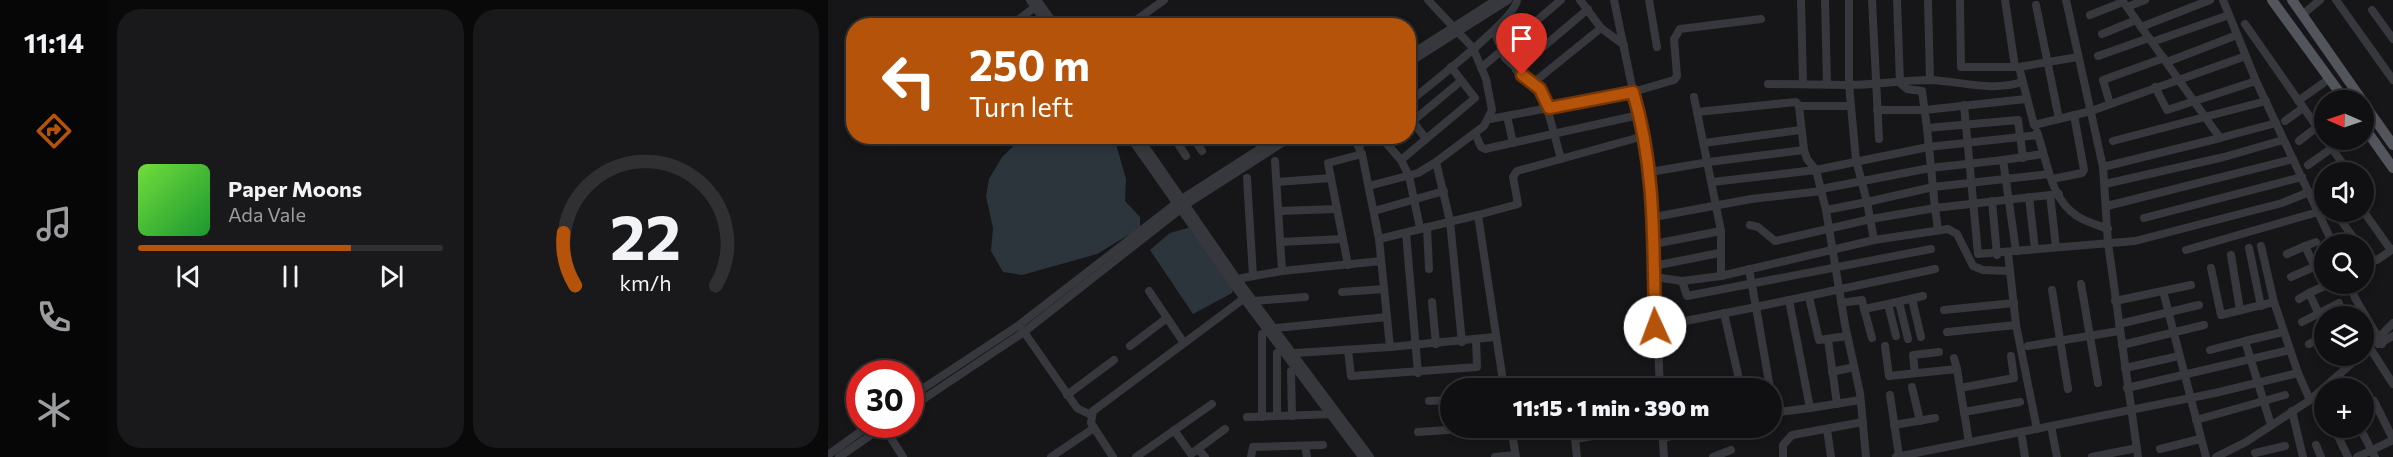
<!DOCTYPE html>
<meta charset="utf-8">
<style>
body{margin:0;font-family:Commissioner,sans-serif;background:#19191b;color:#f1f3f6;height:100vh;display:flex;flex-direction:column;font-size:22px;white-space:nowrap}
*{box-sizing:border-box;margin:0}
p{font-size:20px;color:#9c9d9f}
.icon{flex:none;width:33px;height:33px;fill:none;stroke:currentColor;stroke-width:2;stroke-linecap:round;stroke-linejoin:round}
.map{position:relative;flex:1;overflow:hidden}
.sheet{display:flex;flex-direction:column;gap:9px;padding:9px;background:#09090a;width:720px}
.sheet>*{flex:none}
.banner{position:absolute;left:18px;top:18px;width:570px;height:126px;border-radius:24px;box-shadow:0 3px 9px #0003,0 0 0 2px #303032;background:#b45309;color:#fff;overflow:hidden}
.needle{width:39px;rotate:272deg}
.fabs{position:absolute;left:1486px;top:90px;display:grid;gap:12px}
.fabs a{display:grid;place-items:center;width:60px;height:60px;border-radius:50%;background:#101012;box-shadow:0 3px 9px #0003,0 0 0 2px #303032;font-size:30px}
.speed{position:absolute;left:18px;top:360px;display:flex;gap:12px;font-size:30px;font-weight:700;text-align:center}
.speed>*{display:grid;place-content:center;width:78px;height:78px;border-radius:50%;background:#101012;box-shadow:0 3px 9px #0003,0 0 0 2px #303032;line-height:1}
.speed .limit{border:9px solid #d22;background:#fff;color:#111}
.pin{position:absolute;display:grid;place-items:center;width:51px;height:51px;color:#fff;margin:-62px -26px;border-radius:50% 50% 50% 0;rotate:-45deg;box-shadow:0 0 6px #0007}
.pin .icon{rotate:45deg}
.me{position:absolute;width:66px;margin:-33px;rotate:358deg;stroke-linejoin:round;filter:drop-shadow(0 0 4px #0008)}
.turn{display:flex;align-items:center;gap:21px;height:126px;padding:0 24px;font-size:27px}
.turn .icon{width:78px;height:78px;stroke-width:2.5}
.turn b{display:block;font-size:42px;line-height:51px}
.sheet .widget{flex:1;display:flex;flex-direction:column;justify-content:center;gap:9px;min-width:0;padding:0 21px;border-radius:24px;background:#19191b}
.sheet .dial{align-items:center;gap:0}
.dial svg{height:156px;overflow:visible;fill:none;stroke:#303032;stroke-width:7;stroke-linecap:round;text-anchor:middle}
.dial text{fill:#f1f3f6;stroke:none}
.song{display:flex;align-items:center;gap:18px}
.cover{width:72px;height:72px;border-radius:9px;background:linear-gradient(135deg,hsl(100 70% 55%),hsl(130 70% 35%))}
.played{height:6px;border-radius:3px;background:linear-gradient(90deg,#b45309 70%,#303032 70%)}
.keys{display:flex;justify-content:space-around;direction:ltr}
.sheet .tiles{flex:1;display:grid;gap:9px;grid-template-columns:repeat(2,1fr)}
.trip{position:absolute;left:612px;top:378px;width:342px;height:60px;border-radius:30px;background:#101012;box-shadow:0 3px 9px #0003,0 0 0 2px #303032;font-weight:800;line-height:60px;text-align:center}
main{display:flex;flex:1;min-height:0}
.tab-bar{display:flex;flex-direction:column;width:108px;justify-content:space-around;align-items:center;background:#060607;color:#9c9d9f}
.tab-bar .icon{width:42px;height:42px}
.tab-bar .active{color:#b45309}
.tab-bar b{font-size:27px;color:#f1f3f6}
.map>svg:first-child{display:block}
.water{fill:#2c353c}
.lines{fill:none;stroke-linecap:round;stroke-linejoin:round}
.minor{stroke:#37383d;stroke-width:8}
.major{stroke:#53555c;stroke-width:10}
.route-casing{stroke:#753606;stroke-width:15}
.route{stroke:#b45309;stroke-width:10}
</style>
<main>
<nav class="tab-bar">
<b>11:14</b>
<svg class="icon active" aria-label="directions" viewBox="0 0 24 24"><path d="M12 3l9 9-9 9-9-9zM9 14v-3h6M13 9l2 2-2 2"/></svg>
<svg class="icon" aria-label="music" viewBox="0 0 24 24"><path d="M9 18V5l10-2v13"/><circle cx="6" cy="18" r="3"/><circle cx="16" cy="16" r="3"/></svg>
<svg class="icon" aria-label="phone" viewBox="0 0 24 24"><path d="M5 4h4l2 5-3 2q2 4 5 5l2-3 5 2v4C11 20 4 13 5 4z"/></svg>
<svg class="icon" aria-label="climate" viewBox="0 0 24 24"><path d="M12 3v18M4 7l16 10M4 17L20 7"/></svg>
</nav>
<section class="sheet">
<div class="tiles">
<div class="widget">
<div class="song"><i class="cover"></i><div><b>Paper Moons</b><p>Ada Vale</p></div></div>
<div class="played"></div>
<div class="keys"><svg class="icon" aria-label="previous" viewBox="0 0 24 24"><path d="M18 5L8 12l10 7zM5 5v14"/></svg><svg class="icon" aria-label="pause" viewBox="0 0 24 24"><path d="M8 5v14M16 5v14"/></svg><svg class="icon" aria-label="next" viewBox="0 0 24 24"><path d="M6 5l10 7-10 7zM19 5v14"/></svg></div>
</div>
<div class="widget dial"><svg viewBox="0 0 100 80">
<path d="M14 69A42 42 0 1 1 86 69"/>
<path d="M14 69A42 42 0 0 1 8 42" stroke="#b45309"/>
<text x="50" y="56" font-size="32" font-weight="700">22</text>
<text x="50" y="72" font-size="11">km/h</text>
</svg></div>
</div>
</section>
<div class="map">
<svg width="1565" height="457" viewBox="0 0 1565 457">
<rect width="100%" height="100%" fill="#161618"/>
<g class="water">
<polygon points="201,136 286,137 298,179 297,201 312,217 312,228 269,254 194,275 175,272 163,251 165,228 158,196 161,179 174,157 193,139"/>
<polygon points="363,227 406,288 404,293 365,314 322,250 342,233"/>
</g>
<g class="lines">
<g class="minor">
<polyline points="202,0 220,26"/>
<polyline points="209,0 228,26"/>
<polyline points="600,0 645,48 658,79 664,110 656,126 608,162"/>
<polyline points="786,0 822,173 832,388"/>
<polyline points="821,0 829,47"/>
<polyline points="973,0 975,83"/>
<polyline points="997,0 999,84"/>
<path d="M 1021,0 L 1021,85 C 1048,85 1074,80 1101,80 C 1133,81 1162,92 1194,82"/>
<polyline points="1044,0 1051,139"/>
<polyline points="1069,0 1072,83 1079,89 1094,91 1099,128"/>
<polyline points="1100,0 1102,80"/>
<polyline points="1132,0 1133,67 1191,67"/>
<polyline points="1177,0 1187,67"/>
<polyline points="1238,0 1275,167 1280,243 1310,457"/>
<polyline points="1294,0 1392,138 1448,123"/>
<polyline points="1395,0 1428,81 1505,244"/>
<polyline points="1508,0 1565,80"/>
<polyline points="1208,5 1231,119"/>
<polyline points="1299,7 1317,0"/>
<polyline points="1544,10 1565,39"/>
<polyline points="1262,15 1295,2"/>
<polyline points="1474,15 1492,0"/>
<polyline points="1417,24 1489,127 1471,141"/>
<polyline points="122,25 122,26"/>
<polyline points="182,26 207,7"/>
<polyline points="300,26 336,0"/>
<polyline points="1313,27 1382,0"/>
<polyline points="773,28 796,45"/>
<polyline points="666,31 677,58 715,93 733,159"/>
<polyline points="1274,34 1308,20"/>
<polyline points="1324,42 1401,15"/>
<polyline points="580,56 668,0"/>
<polyline points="1270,56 1321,38"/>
<polyline points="1250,57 1191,67 1206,125 1263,111 1418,56"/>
<polyline points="1339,62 1409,35"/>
<polyline points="580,63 680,0"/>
<polyline points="653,68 733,0"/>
<polyline points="688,70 760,9"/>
<polyline points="705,83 773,28 752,0"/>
<polyline points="940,84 1021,85 1028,160 1039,202 1105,187 1221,174"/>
<polyline points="1327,87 1339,110 1428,81"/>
<polyline points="866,97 893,231 893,276"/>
<polyline points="1470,101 1501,79"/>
<path d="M 580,103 C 599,87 688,19 689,0"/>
<polyline points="1282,104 1275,80 1336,58"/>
<polyline points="1136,105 1150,254 1307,241 1454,203 1481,192"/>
<polyline points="971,106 976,150 979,159 988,170 998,210 1017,325 1032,393 1038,457"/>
<polyline points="1049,110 1097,110 1198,99"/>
<polyline points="869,112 968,102 971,106 1023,106"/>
<polyline points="580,115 598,139"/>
<polyline points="679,116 685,143"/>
<polyline points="662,119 805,92 846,80 849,76 846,39 852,29 933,19"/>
<polyline points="1457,121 1475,108"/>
<polyline points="580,125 633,81"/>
<path d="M 1209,132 C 1219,159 1222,199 1249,216 C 1258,222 1270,225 1280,229"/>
<polyline points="647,133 653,147 657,149 811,115"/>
<polyline points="60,136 66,142 74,136"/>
<polyline points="301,136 416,299 534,457"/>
<polyline points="310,136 409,279 542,457"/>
<polyline points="345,136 358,156"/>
<polyline points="364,136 374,151"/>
<polyline points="525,136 534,154 551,239 650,215 676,388"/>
<polyline points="552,136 573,160 647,98 623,67"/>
<polyline points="1498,140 1515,164 1512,172"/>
<polyline points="1285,141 1438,101"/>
<polyline points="876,143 972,130"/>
<polyline points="532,145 542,136"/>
<polyline points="1195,158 1190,120 1099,128 1107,208 1231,194"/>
<polyline points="573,160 581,176 592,228"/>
<polyline points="1480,165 1504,148"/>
<polyline points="1275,167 1392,138"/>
<polyline points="822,172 881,162 976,150"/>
<polyline points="419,178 425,276"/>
<polyline points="1224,179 1254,173 1256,170 1246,115"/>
<polyline points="449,182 503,178"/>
<polyline points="884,182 988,170 1100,147 1210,135"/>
<polyline points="1277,184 1396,157 1455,140"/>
<polyline points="1494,185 1497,183"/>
<polyline points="541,186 590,173 608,162 622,221 634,342"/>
<polyline points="993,189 1102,168 1175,160"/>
<polyline points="1222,195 1228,247"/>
<polyline points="1201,197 1207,249"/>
<polyline points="1164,201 1169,255"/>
<polyline points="1279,206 1465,159"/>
<polyline points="998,210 1039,202 1046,240"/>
<polyline points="451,211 509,209"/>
<polyline points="546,211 616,191"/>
<polyline points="1507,212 1530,244"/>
<polyline points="1536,212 1563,250"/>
<polyline points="650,215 690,204 685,177 689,171 816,136"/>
<polyline points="826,217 923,199 994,191"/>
<polyline points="1316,218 1474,177"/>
<polyline points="922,225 930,227 947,241 1043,219 1107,208 1110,230"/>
<polyline points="599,227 601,269"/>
<polyline points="578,233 590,373"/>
<polyline points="452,242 515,239"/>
<polyline points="826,244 893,231"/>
<polyline points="1433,246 1446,302"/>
<polyline points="1477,246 1488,242"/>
<polyline points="1421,248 1433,306"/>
<polyline points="1358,250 1490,212"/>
<polyline points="1188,251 1175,160 1215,154"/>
<polyline points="1180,253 1188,325 1209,429"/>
<polyline points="1536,253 1540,258 1536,262"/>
<polyline points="1459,254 1477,246 1496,286"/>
<polyline points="1403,255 1412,310"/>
<polyline points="1540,258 1549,260 1565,249"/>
<polyline points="520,265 500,163 534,154"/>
<polyline points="826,266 891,253"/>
<polyline points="1383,268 1393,315 1446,302 1470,373"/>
<polyline points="454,271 553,261"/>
<polyline points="826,277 854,281 893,276 1046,240 1120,229 1129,234 1145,266 1155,270 1182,271"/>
<polyline points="1463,277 1497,262"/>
<polyline points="409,279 454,271 447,161"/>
<polyline points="854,281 859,296 1103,249"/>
<polyline points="1253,284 1270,383"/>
<polyline points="1522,284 1527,298 1554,344"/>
<polyline points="1224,290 1240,389"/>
<polyline points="321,291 356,343"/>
<polyline points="1335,291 1378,457"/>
<polyline points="514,292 556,289"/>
<polyline points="981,297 991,340 1019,336"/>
<polyline points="1084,299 1093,337"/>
<polyline points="1471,299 1481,293"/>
<polyline points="961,300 982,408 1032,400"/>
<polyline points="426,301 477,297"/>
<polyline points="1287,301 1363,285"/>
<polyline points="604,302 608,344"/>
<polyline points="1071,302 1080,339"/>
<polyline points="1013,303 1034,300 1036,309"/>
<polyline points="1116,310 1186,303"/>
<polyline points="896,313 913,388"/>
<polyline points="1474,322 1511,303"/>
<polyline points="1291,324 1371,305"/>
<polyline points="827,327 928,307 921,269"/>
<polyline points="1497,327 1481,293 1501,284"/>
<polyline points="448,328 559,317"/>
<polyline points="194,329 249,408 263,415"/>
<polyline points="1119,332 1188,325"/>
<polyline points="1068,336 1060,304 1095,296"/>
<polyline points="1044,338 1036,309 1060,304"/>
<polyline points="1000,340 1009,404"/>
<polyline points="1547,341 1565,323"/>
<polyline points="1481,344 1497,336"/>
<polyline points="1550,344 1565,336"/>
<polyline points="1294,345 1376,325"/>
<polyline points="302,346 339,318"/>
<polyline points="1057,346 1061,376 1129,369 1132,388"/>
<polyline points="1200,346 1291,331"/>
<polyline points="562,347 667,337"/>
<polyline points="1542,348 1565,384"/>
<polyline points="520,350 523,376 649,367 648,339"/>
<polyline points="1382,350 1417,341"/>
<polyline points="449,353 449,416"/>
<polyline points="467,353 562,347 551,239"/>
<polyline points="1511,356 1517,368"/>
<polyline points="1126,358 1129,369"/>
<polyline points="1297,368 1351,356"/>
<polyline points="463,371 464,416"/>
<polyline points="1004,372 1026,367"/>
<polyline points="1087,373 1085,355 1111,352"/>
<polyline points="870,387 870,388"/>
<polyline points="1084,387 1092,421"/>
<polyline points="942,388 928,307 1107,269"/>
<polyline points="1299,388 1462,350"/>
<polyline points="239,395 286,360"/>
<polyline points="944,395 951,412 982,408"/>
<polyline points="1062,395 1071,456"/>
<polyline points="82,397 191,325 355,198 452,136"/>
<polyline points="601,401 622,400"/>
<polyline points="1546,401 1565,439"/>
<polyline points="82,408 196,332 359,204 465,136"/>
<polyline points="1464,411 1475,457"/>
<polyline points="1136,412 1192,402"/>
<polyline points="419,417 507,414"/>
<polyline points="434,417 434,334"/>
<polyline points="1368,420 1457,395"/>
<polyline points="54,424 75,457"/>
<polyline points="1066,425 1107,418"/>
<polyline points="1443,425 1417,341 1455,332"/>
<polyline points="1223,426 1229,457"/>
<polyline points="683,428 688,457"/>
<polyline points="834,428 836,457"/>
<polyline points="1506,428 1520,457"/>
<polyline points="1532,428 1547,457"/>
<polyline points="999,429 1003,457"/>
<polyline points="346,430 363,454 397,429"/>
<polyline points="590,432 649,428"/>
<polyline points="1193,432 1197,457"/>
<polyline points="835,438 878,428"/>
<polyline points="1141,442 1132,388 1186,378 1183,356"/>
<polyline points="1488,445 1493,457"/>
<polyline points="477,446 479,457"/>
<polyline points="370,449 377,457"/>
<polyline points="1332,449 1372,439"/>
<polyline points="1427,453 1457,446"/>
<polyline points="0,455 43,424"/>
<polyline points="11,457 59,424"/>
<polyline points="223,457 266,428"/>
<polyline points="285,457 263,423 265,411 418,297"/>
<polyline points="308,457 384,404"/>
<polyline points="423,457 425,447 495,445"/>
<polyline points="667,457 687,455"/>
<polyline points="749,457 747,439 812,428"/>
<polyline points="885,457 903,450"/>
<polyline points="955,457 955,445 964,435 1035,422"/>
<polyline points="1068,457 1387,393 1470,373 1482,400"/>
<polyline points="1264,457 1309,448"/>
<polyline points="1388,457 1418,442 1482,400 1532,356"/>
<polyline points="1529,457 1565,440"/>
</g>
<g class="major">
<polyline points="1444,0 1517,100"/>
<polyline points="1464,0 1534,100"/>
<polyline points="1536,104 1565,145"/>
<polyline points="1536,127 1565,168"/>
</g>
</g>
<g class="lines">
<g class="route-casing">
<path id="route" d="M 694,75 L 712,89 L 721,108 L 805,92 C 828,169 825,246 827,327"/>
</g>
<use href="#route" class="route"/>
</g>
</svg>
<div class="fabs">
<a><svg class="needle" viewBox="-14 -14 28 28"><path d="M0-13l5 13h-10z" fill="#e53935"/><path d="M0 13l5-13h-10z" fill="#9c9d9f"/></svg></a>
<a><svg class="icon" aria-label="sound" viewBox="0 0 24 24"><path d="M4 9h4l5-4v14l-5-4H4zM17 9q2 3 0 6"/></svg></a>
<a><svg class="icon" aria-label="search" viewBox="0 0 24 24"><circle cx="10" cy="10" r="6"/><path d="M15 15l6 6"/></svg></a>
<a><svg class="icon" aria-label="layers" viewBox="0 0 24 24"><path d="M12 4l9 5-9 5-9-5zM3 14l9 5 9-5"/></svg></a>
<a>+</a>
</div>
<div class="speed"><div class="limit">30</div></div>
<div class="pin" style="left:694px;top:75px;background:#d93025"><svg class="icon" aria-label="arrive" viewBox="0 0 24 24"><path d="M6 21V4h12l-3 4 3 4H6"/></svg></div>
<svg class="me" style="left:827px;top:327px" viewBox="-20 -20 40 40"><circle r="19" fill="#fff"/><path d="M0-13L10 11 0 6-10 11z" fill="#b45309"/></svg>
<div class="trip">11:15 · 1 min · 390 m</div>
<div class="banner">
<div class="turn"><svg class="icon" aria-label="left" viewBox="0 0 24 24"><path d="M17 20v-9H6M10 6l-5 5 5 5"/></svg><div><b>250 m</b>Turn left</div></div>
</div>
</div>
</main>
